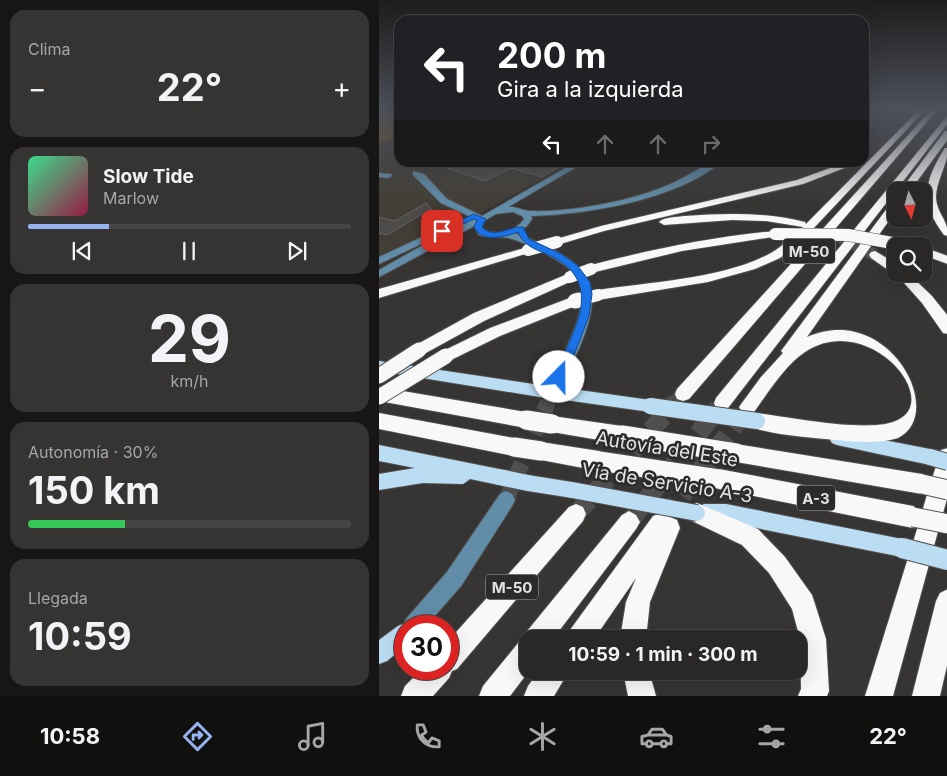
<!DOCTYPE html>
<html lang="es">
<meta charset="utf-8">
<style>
body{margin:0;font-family:Inter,sans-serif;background:#353432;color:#f1f3f6;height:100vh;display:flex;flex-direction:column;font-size:19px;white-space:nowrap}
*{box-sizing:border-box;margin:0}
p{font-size:16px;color:#a5a6a7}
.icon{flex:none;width:28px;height:28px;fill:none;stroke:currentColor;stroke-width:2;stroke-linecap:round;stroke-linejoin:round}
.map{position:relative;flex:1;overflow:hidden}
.sheet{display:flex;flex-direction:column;gap:10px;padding:10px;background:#171615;width:379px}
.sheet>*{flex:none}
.top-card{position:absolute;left:15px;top:15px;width:475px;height:152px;border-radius:15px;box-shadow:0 5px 20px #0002,0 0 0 1px #454443;background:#202124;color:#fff;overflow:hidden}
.needle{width:32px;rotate:174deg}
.buttons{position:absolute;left:508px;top:182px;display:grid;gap:10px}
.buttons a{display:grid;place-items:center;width:45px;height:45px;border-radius:10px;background:#292826;box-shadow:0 5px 20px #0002,0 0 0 1px #454443;font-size:25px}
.speed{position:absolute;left:15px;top:615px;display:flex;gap:10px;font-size:25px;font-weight:700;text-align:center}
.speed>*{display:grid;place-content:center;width:65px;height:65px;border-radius:50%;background:#292826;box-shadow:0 5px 20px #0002,0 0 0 1px #454443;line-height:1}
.speed .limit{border:8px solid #d22;background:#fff;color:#111}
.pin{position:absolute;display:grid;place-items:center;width:42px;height:42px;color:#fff;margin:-21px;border-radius:10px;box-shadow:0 2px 8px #0006}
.me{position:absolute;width:55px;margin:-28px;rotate:22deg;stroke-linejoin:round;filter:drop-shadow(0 0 4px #0008)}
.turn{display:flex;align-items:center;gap:18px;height:105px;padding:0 20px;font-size:22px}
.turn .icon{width:65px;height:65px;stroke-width:2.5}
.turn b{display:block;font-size:35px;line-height:42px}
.lanes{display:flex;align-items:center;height:48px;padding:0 20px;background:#0003;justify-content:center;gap:25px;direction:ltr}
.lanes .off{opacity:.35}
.big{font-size:38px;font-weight:700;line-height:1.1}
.sheet .widget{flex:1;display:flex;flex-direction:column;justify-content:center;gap:8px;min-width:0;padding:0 18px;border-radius:15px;background:#353432}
.sheet .dial{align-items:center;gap:0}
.dial b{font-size:65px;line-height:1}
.song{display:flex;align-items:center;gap:15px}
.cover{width:60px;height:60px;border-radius:8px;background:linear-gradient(135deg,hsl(150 70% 55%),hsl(340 70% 35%))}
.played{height:5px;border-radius:2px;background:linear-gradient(90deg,#95b2f1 25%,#454443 25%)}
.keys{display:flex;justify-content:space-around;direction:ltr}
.heat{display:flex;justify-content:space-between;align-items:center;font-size:28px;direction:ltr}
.charge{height:8px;border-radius:4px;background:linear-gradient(90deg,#34c759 30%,#454443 0)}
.trip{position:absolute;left:140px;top:630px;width:288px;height:50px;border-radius:15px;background:#292826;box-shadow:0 5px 20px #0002,0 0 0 1px #454443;font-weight:700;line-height:50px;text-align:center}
.menu{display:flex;height:80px;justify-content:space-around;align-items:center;background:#10100f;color:#a5a6a7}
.menu .icon{width:35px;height:35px}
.menu .on{color:#95b2f1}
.menu b{font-size:22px;color:#f1f3f6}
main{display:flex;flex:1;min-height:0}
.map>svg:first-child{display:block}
.built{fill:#423e36}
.green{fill:#675023}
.building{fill:#4d4b49;stroke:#646260}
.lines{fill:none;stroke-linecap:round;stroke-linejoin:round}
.minor-tunnel-far1{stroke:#514f4d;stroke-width:12;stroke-dasharray:12 6;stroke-linecap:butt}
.minor-tunnel{stroke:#514f4d;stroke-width:16;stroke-dasharray:16 8;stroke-linecap:butt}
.highway-tunnel-far2{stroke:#514f4d;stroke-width:12;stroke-dasharray:12 5.5;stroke-linecap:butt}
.highway-tunnel-far1{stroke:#514f4d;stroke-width:15;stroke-dasharray:15 8;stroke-linecap:butt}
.highway-tunnel{stroke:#514f4d;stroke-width:19;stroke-dasharray:19 9;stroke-linecap:butt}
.minor-casing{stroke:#52514f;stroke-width:2}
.major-casing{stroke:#52514f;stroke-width:2}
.highway-casing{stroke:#52514f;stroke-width:2}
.minor{fill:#618da9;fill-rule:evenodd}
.major{fill:#bbddf4;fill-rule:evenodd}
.highway{fill:#f8f8f8;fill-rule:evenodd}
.major-bridge-far2-casing{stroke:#52514f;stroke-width:14;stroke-linecap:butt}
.major-bridge-far1-casing{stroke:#52514f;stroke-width:18;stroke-linecap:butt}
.major-bridge-casing{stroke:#52514f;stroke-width:22;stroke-linecap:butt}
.highway-bridge-far2-casing{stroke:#52514f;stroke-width:13;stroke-linecap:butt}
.highway-bridge-far1-casing{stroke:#52514f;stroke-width:17;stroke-linecap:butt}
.highway-bridge-casing{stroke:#52514f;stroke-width:21;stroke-linecap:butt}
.major-bridge-far2{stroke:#bbddf4;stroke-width:12}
.major-bridge-far1{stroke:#bbddf4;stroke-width:16}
.major-bridge{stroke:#bbddf4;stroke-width:20}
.highway-bridge-far2{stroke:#f8f8f8;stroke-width:12}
.highway-bridge-far1{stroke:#f8f8f8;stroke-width:15}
.highway-bridge{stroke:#f8f8f8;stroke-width:19}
.route{fill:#1a73e8;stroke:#114b97}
.labels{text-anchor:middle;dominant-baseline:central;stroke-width:5;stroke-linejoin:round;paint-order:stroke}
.shield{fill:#2c2b29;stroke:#ababa9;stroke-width:1}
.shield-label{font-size:15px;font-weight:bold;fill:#e2e2e0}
.near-street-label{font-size:19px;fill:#e2e2e0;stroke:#2c2b29}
</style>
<main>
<section class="sheet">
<div class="widget"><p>Clima</p>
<div class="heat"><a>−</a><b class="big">22°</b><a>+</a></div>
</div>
<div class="widget">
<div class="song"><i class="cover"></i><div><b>Slow Tide</b><p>Marlow</p></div></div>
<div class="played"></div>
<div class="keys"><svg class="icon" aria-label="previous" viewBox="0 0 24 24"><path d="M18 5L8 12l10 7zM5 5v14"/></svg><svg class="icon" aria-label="pause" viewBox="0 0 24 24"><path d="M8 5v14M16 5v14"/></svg><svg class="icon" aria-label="next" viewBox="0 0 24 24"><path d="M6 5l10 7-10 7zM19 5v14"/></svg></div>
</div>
<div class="widget dial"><b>29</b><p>km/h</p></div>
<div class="widget"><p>Autonomía · 30%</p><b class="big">150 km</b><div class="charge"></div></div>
<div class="widget"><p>Llegada</p><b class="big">10:59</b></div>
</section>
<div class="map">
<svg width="569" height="696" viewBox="0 0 569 696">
<rect width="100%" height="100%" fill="#373533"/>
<polygon class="built" points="20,140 20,162 191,163 103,212 73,225 0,265 0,142"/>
<polygon class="green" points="0,109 20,109 20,140 0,142"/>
<g class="building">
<polygon points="79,162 187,162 163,177 132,168 106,181 68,168"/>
<polygon points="47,203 69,226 59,230 43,214 8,235 0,233 0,217 16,221"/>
</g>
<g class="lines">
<polyline class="minor-tunnel-far1" points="169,403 180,377"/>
<polyline class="minor-tunnel" points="127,500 169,402"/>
<polyline class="highway-tunnel-far2" points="457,235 496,255"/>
<polyline class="highway-tunnel-far1" points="296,403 304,394"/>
<g class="highway-tunnel">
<polyline points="197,514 297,402"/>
<polyline points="286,518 367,410"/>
<polyline points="250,522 340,407"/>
</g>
<g class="minor-casing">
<g id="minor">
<path d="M 197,162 L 206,162 L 129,207 C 137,206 143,211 151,211 C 182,212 213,207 243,200 C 260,196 278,190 294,183 C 310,176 326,162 343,162 C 295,200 212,214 152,216 L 153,219 L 148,226 L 137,234 C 232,267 225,299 185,381 L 180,383 L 175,381 L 173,377 C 184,353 211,309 200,282 C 196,270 180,261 169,255 C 157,248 143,242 130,238 C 121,236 111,238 100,235 L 95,226 L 0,277 L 0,270 L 78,226 L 96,219 L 62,203 L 34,175 L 34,171 L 45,174 L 68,199 L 103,216 ZM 134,212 L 143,216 L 145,219 C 136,232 121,235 106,231 L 103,227 L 105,221 L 117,214 Z"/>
<polygon points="0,173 12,174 13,176 9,178 0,177"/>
<polygon points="56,231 61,234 59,236 0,264 0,257"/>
<polygon points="127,491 133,494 136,500 133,506 82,586 47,626 26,626 26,632 24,626 27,619 68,572 121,494"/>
</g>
</g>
<g class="major-casing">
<g id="major">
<polygon points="0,361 161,385 166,387 168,391 166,395 161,397 0,371"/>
<polygon points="186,388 271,400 276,401 278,406 276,411 271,412 186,400 181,398 179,394 181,390"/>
<polygon points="458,431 551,449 557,451 559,457 557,463 551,465 458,445 453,443 450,438 453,433"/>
<polygon points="0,445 120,469 126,471 128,477 126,483 120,485 91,479 84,484 44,483 0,490 0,474 36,468 0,461"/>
<polygon points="149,475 193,482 199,484 201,490 199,496 193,498 149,491 143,489 141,483 143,477"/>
<polygon points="325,504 347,504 523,539 530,541 532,548 530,555 523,557 347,522 325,522 319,519 316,513 319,507"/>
<polygon points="26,623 34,626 26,626 26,646 8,661 0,664 0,640 19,626"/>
</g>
</g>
<g class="highway-casing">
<g id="highway">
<path d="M 541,109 L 547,109 L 432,231 L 401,258 L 376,269 L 329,282 L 219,300 L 214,298 L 212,295 L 214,292 L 219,290 C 271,282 345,279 392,253 C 404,246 414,236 424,227 L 387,221 L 353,220 L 285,225 L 280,222 C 285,217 298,217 306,216 C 346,213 386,212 426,222 L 427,224 Z"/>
<polygon points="553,109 559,109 310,399 304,401 298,399 296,394 298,389"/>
<polygon points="569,115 569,123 349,408 343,411 337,408 335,403 337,398"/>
<polygon points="566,131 569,131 569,139 531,191 521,191"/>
<path d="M 566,148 L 569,148 C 569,165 557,180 557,198 C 558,214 569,219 569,236 L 565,235 C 541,203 544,182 566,148 Z"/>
<polygon points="468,162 481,162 424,184 225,231 178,245 172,242 174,240 222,226 418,180"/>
<path d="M 516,202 L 516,212 L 428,337 C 509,301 569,413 519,438 C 499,444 478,442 458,440 C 433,438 394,435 372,427 L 369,421 L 372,415 L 378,413 C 410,417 485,432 514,422 C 569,404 490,309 426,352 C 407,364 388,394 375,412 L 369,415 L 363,412 L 360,407 L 382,377 L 404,353 L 402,351 L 405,347 L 512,203 Z"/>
<path d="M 396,231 L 401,234 L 400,236 L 303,251 L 212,273 L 206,269 L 208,266 C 270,250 332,237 396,231 Z"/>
<polygon points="149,247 155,250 153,252 0,298 0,289"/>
<polygon points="544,247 569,256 569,264 544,255"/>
<polygon points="496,251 516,263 516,273 512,272 492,258 490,255 492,252"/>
<polygon points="191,273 195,274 197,277 195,280 105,321 45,354 40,356 35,354 32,350 35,346 95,313"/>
<polygon points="517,274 530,274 553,296 569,316 569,334 564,333 543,303"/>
<polygon points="196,296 201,298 203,301 201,304 121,336 72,360 67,362 62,360 59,356 62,352 111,328"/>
<polygon points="0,387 147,412 153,414 156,420 153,426 147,428 0,401"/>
<polygon points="0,413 135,438 142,441 144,447 142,453 135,456 0,429"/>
<polygon points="173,416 243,426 249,429 252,435 249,441 243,444 173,432 167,430 164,424 167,418"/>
<polygon points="162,442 220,451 227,454 230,461 227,468 220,471 162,460 155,457 153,451 155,445"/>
<polygon points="357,444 543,474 550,477 552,482 562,450 569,448 569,495 514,696 486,696 539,526 534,528 340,489 333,486 330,479 333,472 340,469 534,506 541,510 543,512 549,491 543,494 357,462 350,460 348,453 350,446"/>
<polygon points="318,503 379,529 406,557 433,595 436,604 447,639 450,691 448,696 419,696 422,689 421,639 413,609 390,573 363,545 311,520 308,513 311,506"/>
<polygon points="197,504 204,507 207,514 204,521 78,669 73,671 70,678 54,696 22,696 26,686 43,669 69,669 69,641 190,507"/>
<polygon points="250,511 257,515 261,522 257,529 174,639 149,639 150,671 131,696 100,696 104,686 140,642 146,640 149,630 243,515"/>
<polygon points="282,513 298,520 301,528 271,602 267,639 241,639 247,602 257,578 215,639 187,639 191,630 274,516"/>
<polygon points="569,589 569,661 561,696 533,696 557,601 561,593"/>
<polygon points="160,671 190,671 175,696 145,696 149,686"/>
<polygon points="244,671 270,671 277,696 249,696"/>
</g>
</g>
<use href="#minor" class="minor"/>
<use href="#major" class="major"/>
<use href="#highway" class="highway"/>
<g class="major-bridge-far2-casing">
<polyline id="major-bridge-far2" points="161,391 186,394"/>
</g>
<g class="major-bridge-far1-casing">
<g id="major-bridge-far1">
<polyline points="271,406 378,421"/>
<polyline points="551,457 569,462"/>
<polyline points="120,477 149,483"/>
<polyline points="193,490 318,513"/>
</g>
</g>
<g class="major-bridge-casing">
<polyline id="major-bridge" points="523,548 569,560"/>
</g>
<g class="highway-bridge-far2-casing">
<g id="highway-bridge-far2">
<polyline points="396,234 469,235 519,244"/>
<polyline points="149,250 178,242"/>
<polyline points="191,277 212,269"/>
<polyline points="196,301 219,295"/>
</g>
</g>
<g class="highway-bridge-far1-casing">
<g id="highway-bridge-far1">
<polyline points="196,301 200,300"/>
<polyline points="0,376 40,350"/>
<polyline points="0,397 67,356"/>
</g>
</g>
<g class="highway-bridge-casing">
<g id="highway-bridge">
<polyline points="147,420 173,424"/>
<polyline points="243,435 357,453"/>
<polyline points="135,447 162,451"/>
<polyline points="220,461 340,479"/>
<polyline points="543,484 569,490"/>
<polyline points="534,517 569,524"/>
</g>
</g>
<use href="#major-bridge-far2" class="major-bridge-far2"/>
<use href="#major-bridge-far1" class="major-bridge-far1"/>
<use href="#major-bridge" class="major-bridge"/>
<use href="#highway-bridge-far2" class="highway-bridge-far2"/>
<use href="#highway-bridge-far1" class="highway-bridge-far1"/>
<use href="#highway-bridge" class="highway-bridge"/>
</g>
<linearGradient id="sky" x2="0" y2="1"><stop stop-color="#1e1d1c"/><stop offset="0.53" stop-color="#4d515b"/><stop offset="1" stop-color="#4d515b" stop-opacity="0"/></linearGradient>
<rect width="569" height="206" fill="url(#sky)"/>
<path class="route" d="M 95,214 L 107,219 L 103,227 C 115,240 130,226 144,227 L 150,239 L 182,254 L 198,265 L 211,282 L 213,294 L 210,316 L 185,381 L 180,383 L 176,381 L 174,377 C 192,335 229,284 172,256 C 159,250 145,247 139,232 C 126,237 102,243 95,227 L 98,220 L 95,219 L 66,232 L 59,231 Z"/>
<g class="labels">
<g class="shield">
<rect x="404" y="238.5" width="52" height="25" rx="4"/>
<rect x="418" y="485.5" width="38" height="25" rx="4"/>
<rect x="107" y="574.5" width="52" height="25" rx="4"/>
</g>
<g class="shield-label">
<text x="430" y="251">M-50</text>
<text x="437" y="498">A-3</text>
<text x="133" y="587">M-50</text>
</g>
<g class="near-street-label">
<text transform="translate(288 449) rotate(9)">Autovía del Este</text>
<text transform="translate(288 483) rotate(9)">Vía de Servicio A-3</text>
</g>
</g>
</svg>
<div class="buttons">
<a><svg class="needle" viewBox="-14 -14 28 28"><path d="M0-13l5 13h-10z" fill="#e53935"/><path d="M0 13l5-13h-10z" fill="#a5a6a7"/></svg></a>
<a><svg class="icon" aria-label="search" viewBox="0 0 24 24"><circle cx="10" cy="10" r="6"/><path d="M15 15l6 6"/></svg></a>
</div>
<div class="speed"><div class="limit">30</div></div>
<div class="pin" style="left:63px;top:231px;background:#d93025"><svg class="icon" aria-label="arrive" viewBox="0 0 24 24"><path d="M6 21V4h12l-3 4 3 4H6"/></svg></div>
<svg class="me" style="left:180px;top:377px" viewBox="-20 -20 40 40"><circle r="19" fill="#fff"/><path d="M0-13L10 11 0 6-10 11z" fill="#1a73e8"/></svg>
<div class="trip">10:59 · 1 min · 300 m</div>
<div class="top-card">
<div class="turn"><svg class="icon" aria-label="left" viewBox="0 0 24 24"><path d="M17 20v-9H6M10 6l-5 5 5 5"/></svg><div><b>200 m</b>Gira a la izquierda</div></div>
<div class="lanes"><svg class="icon" aria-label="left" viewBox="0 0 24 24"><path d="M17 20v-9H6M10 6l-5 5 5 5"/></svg><svg class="icon off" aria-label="ahead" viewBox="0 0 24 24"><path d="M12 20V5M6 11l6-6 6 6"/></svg><svg class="icon off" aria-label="ahead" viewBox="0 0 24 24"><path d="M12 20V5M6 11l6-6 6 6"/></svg><svg class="icon off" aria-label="right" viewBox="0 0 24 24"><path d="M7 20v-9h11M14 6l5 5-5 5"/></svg></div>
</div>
</div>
</main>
<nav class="menu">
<b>10:58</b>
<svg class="icon on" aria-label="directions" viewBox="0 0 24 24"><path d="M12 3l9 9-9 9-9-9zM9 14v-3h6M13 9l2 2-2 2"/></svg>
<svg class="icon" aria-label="music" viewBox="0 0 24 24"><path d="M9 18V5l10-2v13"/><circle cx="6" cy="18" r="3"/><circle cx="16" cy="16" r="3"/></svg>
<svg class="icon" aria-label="phone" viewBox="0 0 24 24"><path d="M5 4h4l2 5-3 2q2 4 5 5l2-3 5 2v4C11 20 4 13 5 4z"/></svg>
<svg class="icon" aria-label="climate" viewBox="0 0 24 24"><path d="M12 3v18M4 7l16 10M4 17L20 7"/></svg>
<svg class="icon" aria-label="car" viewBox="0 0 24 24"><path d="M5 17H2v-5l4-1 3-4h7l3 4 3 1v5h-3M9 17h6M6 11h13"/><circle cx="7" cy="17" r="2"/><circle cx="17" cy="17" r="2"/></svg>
<svg class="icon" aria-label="filters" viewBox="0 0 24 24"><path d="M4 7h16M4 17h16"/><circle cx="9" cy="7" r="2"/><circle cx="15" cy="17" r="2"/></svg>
<b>22°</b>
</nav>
